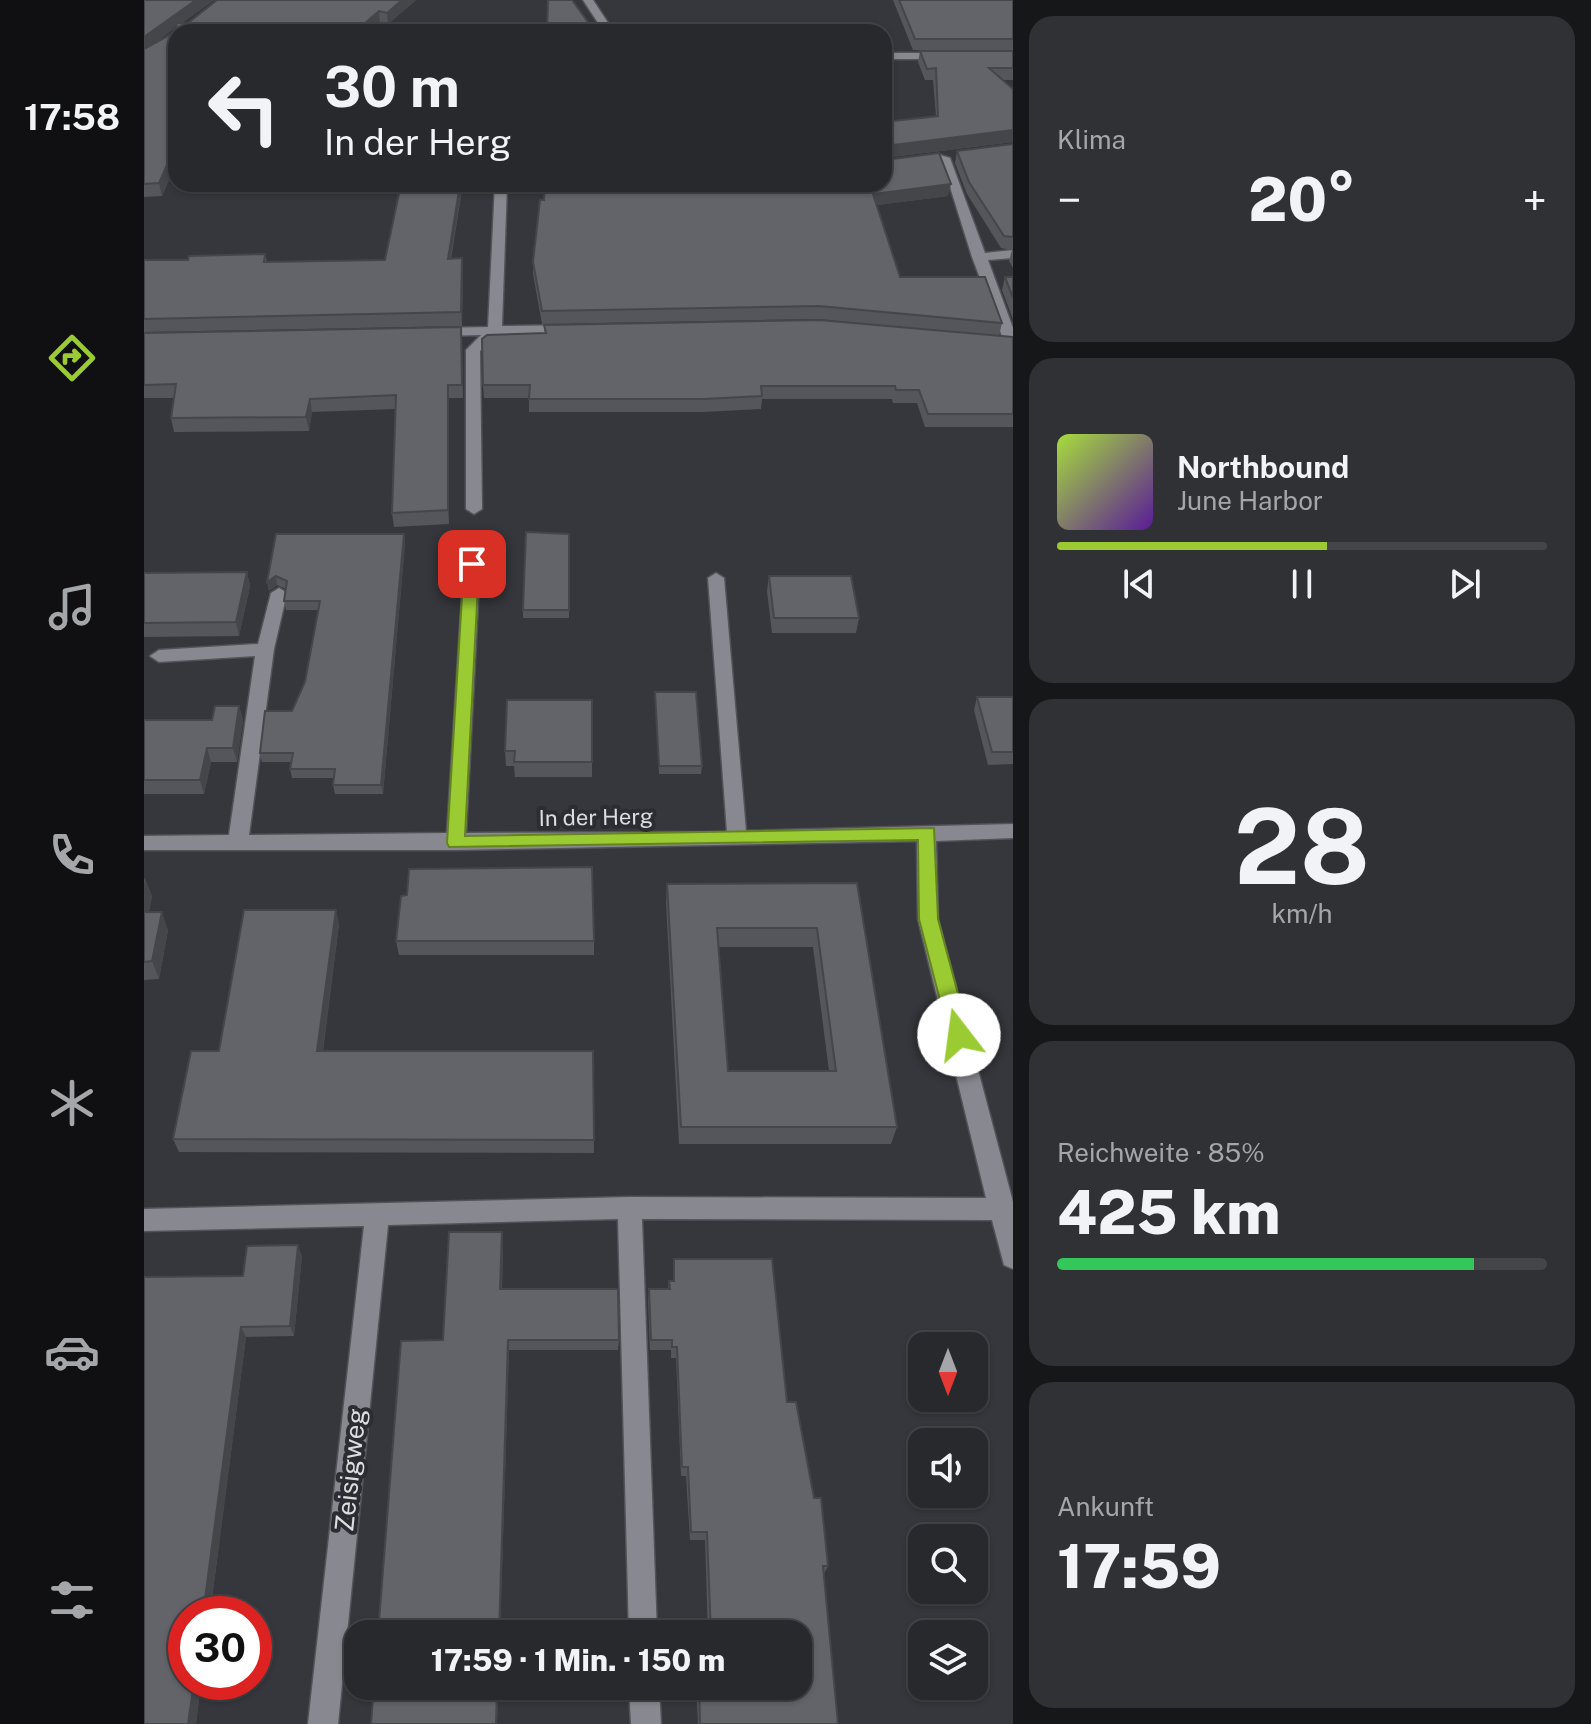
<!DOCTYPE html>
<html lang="de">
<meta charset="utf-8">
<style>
body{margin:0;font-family:"Public Sans",sans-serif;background:#303135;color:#f1f3f6;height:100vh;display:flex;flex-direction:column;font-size:30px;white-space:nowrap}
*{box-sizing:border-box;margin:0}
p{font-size:26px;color:#a5a6aa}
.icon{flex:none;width:44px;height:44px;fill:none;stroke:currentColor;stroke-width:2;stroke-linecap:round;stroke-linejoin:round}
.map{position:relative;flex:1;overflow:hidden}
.side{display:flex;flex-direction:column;gap:16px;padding:16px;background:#161719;width:578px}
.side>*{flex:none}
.banner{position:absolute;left:24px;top:24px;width:724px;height:168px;border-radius:24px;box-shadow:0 2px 6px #0004,0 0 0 2px #444549;background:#28292d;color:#f1f3f6;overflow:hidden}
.needle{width:52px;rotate:180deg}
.tools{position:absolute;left:764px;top:1332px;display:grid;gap:16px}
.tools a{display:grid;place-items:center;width:80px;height:80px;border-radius:16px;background:#28292d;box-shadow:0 2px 6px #0004,0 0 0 2px #444549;font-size:40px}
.speed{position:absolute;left:24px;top:1596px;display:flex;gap:16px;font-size:40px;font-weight:700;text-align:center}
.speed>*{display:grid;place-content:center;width:104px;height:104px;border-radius:50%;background:#28292d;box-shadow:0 2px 6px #0004,0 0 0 2px #444549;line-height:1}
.speed .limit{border:12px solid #d22;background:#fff;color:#111}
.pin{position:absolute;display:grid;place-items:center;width:68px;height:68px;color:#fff;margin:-34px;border-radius:16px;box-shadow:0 4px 12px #0006}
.me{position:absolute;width:88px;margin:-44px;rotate:345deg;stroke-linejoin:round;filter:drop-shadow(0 0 6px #0008)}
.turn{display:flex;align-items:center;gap:28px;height:168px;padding:0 24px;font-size:36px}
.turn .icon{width:104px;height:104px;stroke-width:2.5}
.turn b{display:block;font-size:56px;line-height:68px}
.big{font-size:60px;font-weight:800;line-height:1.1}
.side .card{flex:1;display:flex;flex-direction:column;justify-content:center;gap:12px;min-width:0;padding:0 28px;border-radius:24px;background:#303135}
.side .dial{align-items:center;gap:0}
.dial b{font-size:104px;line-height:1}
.song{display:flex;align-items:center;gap:24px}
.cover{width:96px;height:96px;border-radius:12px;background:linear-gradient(135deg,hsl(80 70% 55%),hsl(270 70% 35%))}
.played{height:8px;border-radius:4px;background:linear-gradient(90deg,#9bcb33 55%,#444549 55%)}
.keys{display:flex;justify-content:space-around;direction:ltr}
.heat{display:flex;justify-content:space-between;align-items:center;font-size:44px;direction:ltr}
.charge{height:12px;border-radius:6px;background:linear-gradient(90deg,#34c759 85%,#444549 0)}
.trip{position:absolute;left:200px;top:1620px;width:468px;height:80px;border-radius:24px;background:#28292d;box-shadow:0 2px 6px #0004,0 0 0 2px #444549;font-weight:800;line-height:80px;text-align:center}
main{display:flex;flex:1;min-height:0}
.tab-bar{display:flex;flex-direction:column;width:144px;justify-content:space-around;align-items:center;background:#101012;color:#a5a6aa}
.tab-bar .icon{width:56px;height:56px}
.tab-bar .active{color:#9bcb33}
.tab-bar b{font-size:36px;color:#f1f3f6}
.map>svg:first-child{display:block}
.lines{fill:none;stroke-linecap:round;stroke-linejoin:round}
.minor-casing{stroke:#525358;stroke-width:3}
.minor{fill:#888990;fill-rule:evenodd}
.wall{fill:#54565b;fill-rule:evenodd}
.shaded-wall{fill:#45464a}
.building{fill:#62646a;stroke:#45464a;stroke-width:2;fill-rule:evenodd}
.route{fill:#9bcb33;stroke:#658421;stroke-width:2}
.labels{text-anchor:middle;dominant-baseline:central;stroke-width:8;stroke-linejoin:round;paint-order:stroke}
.street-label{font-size:22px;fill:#dcdde0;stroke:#2b2d32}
.near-street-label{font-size:26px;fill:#dcdde0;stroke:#2b2d32}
</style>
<main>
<nav class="tab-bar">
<b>17:58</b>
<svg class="icon active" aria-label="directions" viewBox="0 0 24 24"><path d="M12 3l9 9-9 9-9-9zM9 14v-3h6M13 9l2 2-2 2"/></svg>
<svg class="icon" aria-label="music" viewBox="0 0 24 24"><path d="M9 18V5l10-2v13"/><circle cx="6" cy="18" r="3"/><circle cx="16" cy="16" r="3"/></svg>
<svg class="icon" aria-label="phone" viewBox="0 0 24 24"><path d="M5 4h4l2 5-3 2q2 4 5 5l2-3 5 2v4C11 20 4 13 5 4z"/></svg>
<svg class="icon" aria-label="climate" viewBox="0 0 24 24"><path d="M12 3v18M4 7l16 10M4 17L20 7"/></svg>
<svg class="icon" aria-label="car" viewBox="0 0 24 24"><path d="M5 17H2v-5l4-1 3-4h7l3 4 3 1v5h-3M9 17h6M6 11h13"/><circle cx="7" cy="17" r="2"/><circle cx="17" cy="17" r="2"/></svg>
<svg class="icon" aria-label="filters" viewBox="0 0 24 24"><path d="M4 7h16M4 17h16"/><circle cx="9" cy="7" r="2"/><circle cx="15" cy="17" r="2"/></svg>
</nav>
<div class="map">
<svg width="869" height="1724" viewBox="0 0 869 1724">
<rect width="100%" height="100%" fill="#35373c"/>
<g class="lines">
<g class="minor-casing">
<g id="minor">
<polygon points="439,0 449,0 470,32 460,32"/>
<polygon points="740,53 801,53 806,56 801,59 740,59"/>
<polygon points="796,155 806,158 841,253 869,250 869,258 844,260 869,328 869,348 861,344 828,257"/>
<polygon points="351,184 363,184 358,326 428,325 435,329 428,333 354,335 336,351 338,509 330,514 322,509 322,350 337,335 292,336 285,332 292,328 344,327"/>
<polygon points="328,559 336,564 322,833 583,832 564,578 572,573 580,578 602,831 869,824 869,838 792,841 794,919 869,1202 869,1269 860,1265 848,1220 498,1219 513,1634 485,1634 474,1219 244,1225 194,1724 164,1724 220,1226 0,1231 0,1209 486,1197 842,1198 774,919 773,841 312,850 0,850 0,836 85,835 111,656 15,662 6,656 15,650 114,644 127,593 135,588 143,593 130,649 105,835 303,833 320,564"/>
<polygon points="485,1686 515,1686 517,1724 487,1724"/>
</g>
</g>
<use href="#minor" class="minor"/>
</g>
<g class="wall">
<path d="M 0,0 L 70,0 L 38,23 L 272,0 L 244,24 L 236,23 L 226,32 L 32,32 L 32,164 L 18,196 L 0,197 ZM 32,27 L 31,32 L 6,46 Z"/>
<polygon points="749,0 869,0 869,50 769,50"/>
<polygon points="776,51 869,51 869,80 858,80 869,89 869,142 740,158 804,196 732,205 756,277 858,323 855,336 673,319 398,324 389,274 389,262 400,200 740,184 740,122 792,116 789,80 781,80 774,62"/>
<polygon points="869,144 869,268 865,261 868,250 857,248 823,194 811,163 813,151"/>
<polygon points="257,184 319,184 307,259 319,271 318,326 0,332 0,260 44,260 121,254 123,262 241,260"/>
<polygon points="861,277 869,277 869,319 858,290"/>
<polygon points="400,325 869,337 869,427 781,427 773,403 749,403 748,399 618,399 617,409 559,412 385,412 385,398 340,398 339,385 401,334"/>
<polygon points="0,333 318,340 319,398 305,398 305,524 250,527 248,513 252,409 168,412 165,431 30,432 27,418 30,398 0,398"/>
<polygon points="132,534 260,534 261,544 239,794 191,794 189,785 190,778 148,778 146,769 148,762 118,762 116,753 148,711 161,682 174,610 142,610 140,601 142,589 133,585 125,591 123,582"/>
<polygon points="425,534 425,618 379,618 379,610"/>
<polygon points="103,572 106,586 95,636 0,637 0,573"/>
<polygon points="625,576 715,618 712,633 628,633 623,591"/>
<polygon points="511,692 558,766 557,774 515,774"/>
<polygon points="833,697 869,697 869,764 844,765 830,710"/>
<polygon points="448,700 448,777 371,777 370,766 362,766 361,751"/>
<polygon points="95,706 99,720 93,762 67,762 60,794 0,794 0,720 68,720"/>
<polygon points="0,878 8,896 5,912 24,930 15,979 0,980"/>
<path d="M 713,883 L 753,1127 L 747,1144 L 535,1144 L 522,903 L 523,884 ZM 574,947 L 669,947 L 685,1071 L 584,1071 Z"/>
<polygon points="195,924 179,1051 449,1051 450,1153 35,1152 29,1139 75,1051"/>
<polygon points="252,941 450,941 450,955 255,955"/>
<polygon points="358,1232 359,1244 358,1289 475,1340 474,1350 365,1350 356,1634 234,1634 299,1340"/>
<polygon points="158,1256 150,1336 102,1337 66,1614 42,1614 57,1682 52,1724 0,1724 99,1276"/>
<polygon points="530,1259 643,1402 670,1498 684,1566 680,1574 694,1724 554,1724 552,1686 654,1686 654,1634 564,1634 561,1540 546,1540 542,1476 537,1476 532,1358 527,1358 527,1350 506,1350 504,1300 505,1289 524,1289 525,1281 529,1281"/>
</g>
<g class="shaded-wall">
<polygon points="52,0 70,0 0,50 0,37"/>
<polygon points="258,0 272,0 244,24 243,13"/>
<polygon points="235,11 236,23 226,32 214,32 214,29"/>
<polygon points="180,23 181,32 169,32"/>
<polygon points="869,130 869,142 740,158 742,146"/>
<polygon points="32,145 32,164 18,196 15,183"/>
<polygon points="316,184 319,184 304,272 304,259"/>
<polygon points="807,184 804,196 727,206 729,194"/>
<polygon points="318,258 319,271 318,326 317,312"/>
<polygon points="304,385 305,398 305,524 304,510"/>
<polygon points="166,399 168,412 165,431 162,417"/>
<polygon points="260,534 261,544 239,794 237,785"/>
<polygon points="103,572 106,586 95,636 92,622"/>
<polygon points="132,576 133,585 125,591 123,582"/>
<polygon points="95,706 99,720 93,762 89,748"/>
<polygon points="63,748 67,762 60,794 56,780"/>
<polygon points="1,878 8,896 1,930 0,927 0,885"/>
<polygon points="192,910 195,924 177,1064 173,1051"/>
<polygon points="18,912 24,930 15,979 8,961"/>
<polygon points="358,1232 359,1244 357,1300 356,1289"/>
<polygon points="154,1245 158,1256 150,1336 146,1326"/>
<polygon points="97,1327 102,1337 66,1614 59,1614"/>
<polygon points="364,1340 365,1350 356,1634 355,1634"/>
<polygon points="50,1682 57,1682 52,1724 44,1724"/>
<polygon points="353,1686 355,1686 353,1724 352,1724"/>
</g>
<g class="building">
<polygon points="0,0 52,0 0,37"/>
<polygon points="73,0 258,0 243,13 235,11 214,29 180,23 169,32 32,32 32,145 15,183 0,184 0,49 31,32 33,23 44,23"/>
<polygon points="404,0 428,0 451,32 403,32"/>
<polygon points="755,0 869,0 869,39 771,39"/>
<polygon points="776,51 869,51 869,68 845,68 869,89 869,130 742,146 740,152 740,122 794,116 792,68 783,69"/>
<polygon points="869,144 869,237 860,236 825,182 813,151"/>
<polygon points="795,153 807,184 729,194 756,277 841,277 858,323 675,306 398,311 389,262 396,200 400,200 401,184 740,184 740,158 742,160"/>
<polygon points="257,184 316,184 304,259 318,258 317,312 0,319 0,260 44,260 45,256 121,254 120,262 241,260"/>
<polygon points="861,277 869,277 869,298"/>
<polygon points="675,320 869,337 869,414 784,414 775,390 752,390 751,386 617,386 618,396 560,399 385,399 386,385 339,385 338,339 343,335 402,333 400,325"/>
<polygon points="317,327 318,385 304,385 304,510 248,513 252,395 166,399 162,417 27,418 32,384 0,385 0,333"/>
<polygon points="382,532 425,534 425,610 379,610"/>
<polygon points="132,534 260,534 237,785 189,785 191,769 146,769 149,753 116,753 121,711 148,711 161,682 176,601 140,601 143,581 132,576 123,582"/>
<polygon points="103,572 92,622 0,623 0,573"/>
<polygon points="625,576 707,576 715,618 630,618"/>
<polygon points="511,692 552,692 558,766 515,766"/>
<polygon points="833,697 869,697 869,752 848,752"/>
<polygon points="363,700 448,700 448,762 370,762 371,751 361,751"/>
<polygon points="71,706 95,706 89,748 63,748 56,780 0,780 0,720 68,720"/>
<polygon points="448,867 450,941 252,941 257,896 263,895 265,869"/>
<path d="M 713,883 L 753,1127 L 537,1127 L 523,884 ZM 573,928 L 673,928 L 692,1071 L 584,1071 Z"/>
<polygon points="100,910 192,910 173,1051 449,1051 450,1140 29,1139 47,1051 75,1051"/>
<polygon points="0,912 18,912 8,961 0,962"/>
<polygon points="305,1232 358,1232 356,1289 474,1289 475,1340 364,1340 355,1634 234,1634 257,1341 299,1340"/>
<polygon points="154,1245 146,1326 97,1327 59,1614 42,1614 42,1682 50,1682 44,1724 0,1724 0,1277 99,1276 103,1246"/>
<polygon points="530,1259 628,1259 643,1402 652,1402 670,1498 677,1498 684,1566 679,1566 694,1724 556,1724 555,1686 654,1686 654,1634 567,1634 563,1532 547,1532 544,1467 538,1467 533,1347 528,1347 528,1340 507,1340 505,1289 526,1289 525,1281 530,1281"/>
<polygon points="230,1686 353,1686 352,1724 227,1724"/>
</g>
<polygon class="route" points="328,559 335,564 321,836 790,828 794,919 825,1035 822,1041 815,1043 805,1035 775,919 774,840 305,847 303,843 320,564"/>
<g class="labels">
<g class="street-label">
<text transform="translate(452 817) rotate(-1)">In der Herg</text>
</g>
<g class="near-street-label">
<text transform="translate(206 1470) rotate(-84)">Zeisigweg</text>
</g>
</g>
</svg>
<div class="tools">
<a><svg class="needle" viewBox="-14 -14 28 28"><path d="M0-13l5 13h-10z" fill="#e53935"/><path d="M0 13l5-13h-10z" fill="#a5a6aa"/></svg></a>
<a><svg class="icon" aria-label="sound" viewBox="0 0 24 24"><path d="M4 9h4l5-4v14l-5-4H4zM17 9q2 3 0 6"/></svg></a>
<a><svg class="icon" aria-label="search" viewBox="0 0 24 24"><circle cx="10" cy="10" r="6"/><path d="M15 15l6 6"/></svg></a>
<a><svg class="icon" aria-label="layers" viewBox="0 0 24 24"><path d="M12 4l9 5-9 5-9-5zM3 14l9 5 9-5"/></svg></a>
</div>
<div class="speed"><div class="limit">30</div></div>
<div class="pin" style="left:328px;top:564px;background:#d93025"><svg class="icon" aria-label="arrive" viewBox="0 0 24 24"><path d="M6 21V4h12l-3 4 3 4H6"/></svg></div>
<svg class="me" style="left:815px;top:1035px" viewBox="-20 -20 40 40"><circle r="19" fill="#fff"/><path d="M0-13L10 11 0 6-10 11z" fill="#9bcb33"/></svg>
<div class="trip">17:59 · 1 Min. · 150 m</div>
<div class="banner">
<div class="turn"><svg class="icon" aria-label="left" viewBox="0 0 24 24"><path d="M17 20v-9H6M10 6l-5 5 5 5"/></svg><div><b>30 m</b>In der Herg</div></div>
</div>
</div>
<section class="side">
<div class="card"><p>Klima</p>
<div class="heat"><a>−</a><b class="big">20°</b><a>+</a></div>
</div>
<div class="card">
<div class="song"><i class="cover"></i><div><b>Northbound</b><p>June Harbor</p></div></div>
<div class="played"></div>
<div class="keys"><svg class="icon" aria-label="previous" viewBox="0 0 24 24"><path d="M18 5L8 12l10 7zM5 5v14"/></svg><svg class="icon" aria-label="pause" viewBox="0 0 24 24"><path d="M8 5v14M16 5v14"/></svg><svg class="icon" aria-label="next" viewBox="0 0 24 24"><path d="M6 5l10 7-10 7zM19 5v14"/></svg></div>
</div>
<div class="card dial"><b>28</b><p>km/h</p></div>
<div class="card"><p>Reichweite · 85%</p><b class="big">425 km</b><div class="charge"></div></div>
<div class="card"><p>Ankunft</p><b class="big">17:59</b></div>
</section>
</main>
